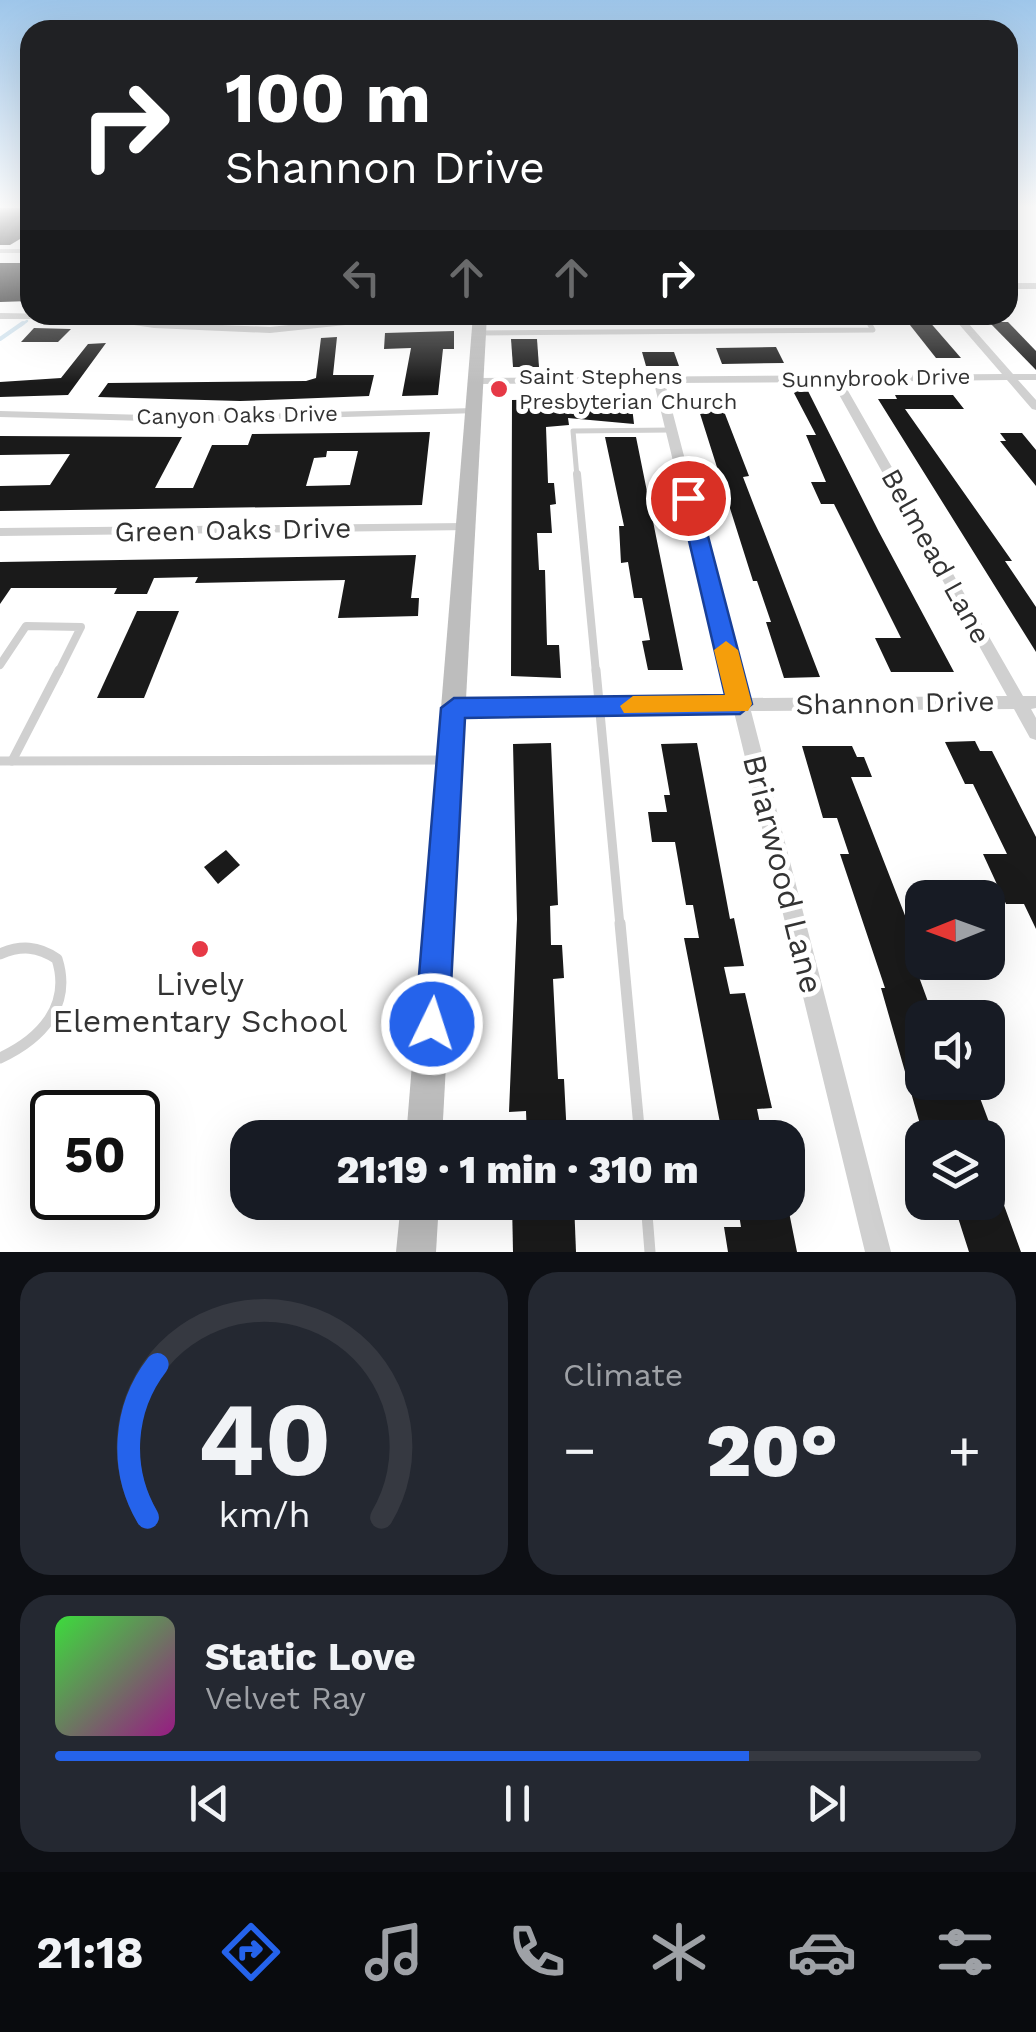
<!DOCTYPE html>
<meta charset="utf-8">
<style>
body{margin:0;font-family:"Work Sans",sans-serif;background:#242831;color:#f1f3f6;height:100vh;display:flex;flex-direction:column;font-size:38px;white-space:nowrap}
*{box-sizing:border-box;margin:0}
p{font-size:32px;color:#9ea1a6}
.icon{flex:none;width:55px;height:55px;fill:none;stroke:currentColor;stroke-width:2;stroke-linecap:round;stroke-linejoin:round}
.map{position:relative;height:1252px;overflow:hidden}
.drawer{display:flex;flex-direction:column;gap:20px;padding:20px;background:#0d0f14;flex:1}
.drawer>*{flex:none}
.top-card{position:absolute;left:20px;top:20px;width:998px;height:305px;border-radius:30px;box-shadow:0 10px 40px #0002;background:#202124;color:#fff;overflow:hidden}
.needle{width:65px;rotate:269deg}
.tools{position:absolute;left:905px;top:880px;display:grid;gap:20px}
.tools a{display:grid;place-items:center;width:100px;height:100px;border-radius:20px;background:#171b24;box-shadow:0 10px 40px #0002;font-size:50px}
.speed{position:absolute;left:30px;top:1090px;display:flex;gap:20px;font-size:50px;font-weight:700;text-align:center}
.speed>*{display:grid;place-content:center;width:130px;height:130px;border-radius:50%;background:#171b24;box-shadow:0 10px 40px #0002;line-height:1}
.speed .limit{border:5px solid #111;border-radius:15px;background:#fff;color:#111}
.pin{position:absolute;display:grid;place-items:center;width:85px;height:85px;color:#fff;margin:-42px;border:5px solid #fff;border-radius:50%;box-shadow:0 2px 10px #0007}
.me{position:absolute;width:110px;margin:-55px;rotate:4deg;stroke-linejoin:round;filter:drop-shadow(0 0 8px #0008)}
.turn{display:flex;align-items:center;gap:35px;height:210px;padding:0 40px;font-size:45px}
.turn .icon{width:130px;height:130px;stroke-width:2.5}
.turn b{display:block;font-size:70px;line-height:85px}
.lanes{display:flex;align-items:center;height:95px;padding:0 40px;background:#0003;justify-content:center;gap:50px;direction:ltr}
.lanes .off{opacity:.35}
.big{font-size:75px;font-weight:800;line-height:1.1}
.drawer .tile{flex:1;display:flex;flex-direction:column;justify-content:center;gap:15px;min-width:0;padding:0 35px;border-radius:30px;background:#242831}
.drawer .dial{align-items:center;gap:0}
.dial svg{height:260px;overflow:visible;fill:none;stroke:#363941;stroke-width:7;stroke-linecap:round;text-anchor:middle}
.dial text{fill:#f1f3f6;stroke:none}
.song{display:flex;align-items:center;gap:30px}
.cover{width:120px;height:120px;border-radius:15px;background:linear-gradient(135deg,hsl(120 70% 55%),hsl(310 70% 35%))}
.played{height:10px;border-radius:5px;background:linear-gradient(90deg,#2563eb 75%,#363941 75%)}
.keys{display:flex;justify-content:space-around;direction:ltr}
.heat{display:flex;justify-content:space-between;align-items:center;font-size:55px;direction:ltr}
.drawer .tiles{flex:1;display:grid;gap:20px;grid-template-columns:1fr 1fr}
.tile:last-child{grid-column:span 2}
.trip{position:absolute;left:230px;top:1120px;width:575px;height:100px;border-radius:30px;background:#171b24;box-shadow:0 10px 40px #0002;font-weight:800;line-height:100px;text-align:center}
.dock{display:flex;height:160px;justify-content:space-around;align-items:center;background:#090b0e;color:#9ea1a6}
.dock .icon{width:70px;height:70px}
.dock .active{color:#2563eb}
.dock b{font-size:45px;color:#f1f3f6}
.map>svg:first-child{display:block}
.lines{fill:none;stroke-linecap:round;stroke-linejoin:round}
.stream-far1{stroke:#cfe2ee;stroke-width:2.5}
.stream{stroke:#cfe2ee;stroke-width:4}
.building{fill:#1a1a1a;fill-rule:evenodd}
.service-far4{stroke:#d0d0d0;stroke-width:4}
.service-far3{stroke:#d0d0d0;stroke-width:5}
.service-far2{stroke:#d0d0d0;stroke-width:8}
.service-far1{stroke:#d0d0d0;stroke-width:9}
.service{stroke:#d0d0d0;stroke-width:11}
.minor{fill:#d0d0d0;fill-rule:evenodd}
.tertiary{fill:#d0d0d0;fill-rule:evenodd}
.secondary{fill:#bdbdbd;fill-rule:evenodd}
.route{fill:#2563eb;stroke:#184099;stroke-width:2.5}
.slow{fill:#f59e0b}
.poi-dot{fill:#e63946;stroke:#fff;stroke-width:4}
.labels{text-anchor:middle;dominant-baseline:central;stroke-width:10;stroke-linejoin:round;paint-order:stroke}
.far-poi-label{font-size:22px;fill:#333;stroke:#fff;text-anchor:start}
.far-street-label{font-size:22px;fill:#333;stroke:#fff}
.street-label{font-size:28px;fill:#333;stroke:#fff}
.near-street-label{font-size:32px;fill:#333;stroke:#fff}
.near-poi-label{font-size:32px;fill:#333;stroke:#fff}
</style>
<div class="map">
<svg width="1036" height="1252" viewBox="0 0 1036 1252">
<rect width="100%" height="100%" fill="#fff"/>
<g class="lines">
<polyline class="stream-far1" points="20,326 27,321"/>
<polyline class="stream" points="0,339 23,323"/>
</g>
<g class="building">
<polygon points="0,208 30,208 30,233 10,245 0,245"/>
<polygon points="0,263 30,263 30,301 0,302"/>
<polygon points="906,320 928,320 961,358 936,358"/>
<polygon points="989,322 1008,322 1036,351 1036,370"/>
<polygon points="34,328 71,329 58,342 21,342"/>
<polygon points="454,331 454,349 443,349 438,395 402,396 411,348 384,349 385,333"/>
<polygon points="337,337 333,375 374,375 369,396 240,401 98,397 108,383 306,381 316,378 321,338"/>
<polygon points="511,339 537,339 539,367 513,367"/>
<polygon points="106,343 68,395 0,397 0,382 61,378 88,344"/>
<polygon points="776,347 784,363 722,364 716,348"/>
<polygon points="642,352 674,352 679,366 646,366"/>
<polygon points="806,387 879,532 954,672 891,672 875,638 901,638 834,504 821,504 811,482 826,482 806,435 816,435 794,393"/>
<polygon points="895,395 953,395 964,409 905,409 1012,561 1005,561 1036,607 1036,652 878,399 897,399"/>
<polygon points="631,398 634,424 568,418 569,425 546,427 548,483 554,483 556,504 550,505 552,533 537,533 539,570 545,570 547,645 559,645 561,678 511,676 512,400"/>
<polygon points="696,401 720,401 749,476 743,477 820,677 784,678 766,622 771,622 757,581 753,581"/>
<path d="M 430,432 L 422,505 L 0,511 L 0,486 L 50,485 L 70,454 L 0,455 L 0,436 L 182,437 L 155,488 L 193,488 L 212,445 L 248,445 L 252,434 ZM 327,451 L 358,451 L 350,485 L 306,486 L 314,458 L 326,457 Z"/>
<polygon points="1000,433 1022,433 1036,450 1036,486 1000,441 1006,441"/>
<polygon points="605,437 636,437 683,670 648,670 642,641 650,640 642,598 634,598 628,562 621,563 619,526 624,526"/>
<polygon points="416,555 411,598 419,598 418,616 338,618 345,580 195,583 198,577 154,578 147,594 114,594 117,588 11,588 0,604 0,562"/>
<polygon points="137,611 179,611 144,698 97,698"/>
<polygon points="975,741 980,751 992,751 1036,837 1036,929 1024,904 1006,904 983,854 1007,854 973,784 965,784 945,742"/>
<polygon points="551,743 558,905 550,906 551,945 562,945 564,978 553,979 558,1079 564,1079 567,1138 527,1138 526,1111 509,1112 517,919 513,744"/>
<polygon points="697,743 730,919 734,918 744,966 724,967 730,994 745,993 772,1108 757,1109 763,1138 723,1138 684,938 699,938 693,905 686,905 675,842 652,842 648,812 667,812 664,795 670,795 661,744"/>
<polygon points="802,746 852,746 857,757 864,757 872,777 851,777 929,977 919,977 934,1018 922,1018 922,1082 974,1082 992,1130 966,1131 968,1138 924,1138 881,988 885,988 840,854 849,854 837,818 823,818"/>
<polygon points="226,850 240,865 218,884 204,867"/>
<polygon points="989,1164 1021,1252 969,1252 953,1202 988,1202"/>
<polygon points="512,1202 574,1202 576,1252 513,1252"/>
<polygon points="737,1202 787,1202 797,1252 728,1252 724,1227 741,1227"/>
</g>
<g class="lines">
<polyline class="service-far4" points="865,315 871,326"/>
<g class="service-far3">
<polyline points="479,333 873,330 869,323"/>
<polyline points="577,477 573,431 671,430"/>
</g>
<g class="service-far2">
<polyline points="577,474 596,673"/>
<polyline points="0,665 26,626 81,627 58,673"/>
</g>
<g class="service-far1">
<polyline points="596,670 620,926"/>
<polyline points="0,761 446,760"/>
<polyline points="12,761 59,670"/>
</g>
<g class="service">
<polyline points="620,923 640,1138"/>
<path d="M 0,954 C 21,945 38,946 57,959 C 72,1006 41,1039 0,1058"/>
<polyline points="646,1202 650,1252"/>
</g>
<g class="minor">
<rect x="0" y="249" width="30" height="4"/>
<polygon points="0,313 106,315 154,322 270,327 383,315 480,315 485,318 480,321 383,321 270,333 154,328 94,319 0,319"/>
<path d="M 951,315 L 961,315 L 1013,374 L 1036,374 L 1036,380 L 1018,380 L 1036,400 L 1036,410 L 1032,409 L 1007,380 L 843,382 L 1023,696 L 1036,696 L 1036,708 L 1031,709 L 1036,718 L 1036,740 L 1030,738 L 1014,709 L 751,711 L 891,1252 L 865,1252 L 734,712 L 453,715 L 447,713 L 445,708 L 447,703 L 453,701 L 731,699 L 654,383 L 476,384 L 471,381 L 476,378 L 1002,374 ZM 832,382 L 1007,696 L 747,698 L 665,383 Z"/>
<polygon points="474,408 480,411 478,413 183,422 0,417 0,411 183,416"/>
<polygon points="466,523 471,524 473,527 471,530 0,536 0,528"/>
</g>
<rect class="tertiary" x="1008" y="283" width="28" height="6"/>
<g class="secondary">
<polygon points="473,315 487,315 442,1138 406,1138"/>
<polygon points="401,1202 439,1202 436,1252 396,1252"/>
</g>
</g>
<linearGradient id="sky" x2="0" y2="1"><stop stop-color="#9ec6ea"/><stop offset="0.54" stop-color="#fff"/><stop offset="1" stop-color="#fff" stop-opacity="0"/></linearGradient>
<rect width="1036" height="383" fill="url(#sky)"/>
<polygon class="route" points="688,493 698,498 752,704 740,714 465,718 449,1024 444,1036 432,1041 420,1036 415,1024 441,708 454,698 725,695 679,498"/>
<polygon class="slow" points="726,641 738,650 752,704 748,711 624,713 620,706 633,696 725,695 714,650"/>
<g class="poi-dot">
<circle cx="499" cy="389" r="10"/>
<circle cx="200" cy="949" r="10"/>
</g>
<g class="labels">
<g class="far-poi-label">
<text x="519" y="376">Saint Stephens<tspan x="519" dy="25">Presbyterian Church</tspan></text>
</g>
<g class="far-street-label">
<text transform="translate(876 378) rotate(-1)">Sunnybrook Drive</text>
<text transform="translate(237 415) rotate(-1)">Canyon Oaks Drive</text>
</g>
<g class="street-label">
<text transform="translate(233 530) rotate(-1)">Green Oaks Drive</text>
<text transform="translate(936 556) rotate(61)">Belmead Lane</text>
<text transform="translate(895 703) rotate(-1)">Shannon Drive</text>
</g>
<g class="near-street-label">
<text transform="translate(783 874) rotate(76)">Briarwood Lane</text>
</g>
<g class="near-poi-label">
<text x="200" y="984">Lively<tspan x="200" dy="37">Elementary School</tspan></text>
</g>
</g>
</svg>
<div class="tools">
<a><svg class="needle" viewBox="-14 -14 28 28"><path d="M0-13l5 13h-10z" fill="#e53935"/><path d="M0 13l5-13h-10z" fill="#9ea1a6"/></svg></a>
<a><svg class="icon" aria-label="sound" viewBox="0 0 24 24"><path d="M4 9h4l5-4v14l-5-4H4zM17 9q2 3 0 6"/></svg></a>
<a><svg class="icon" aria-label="layers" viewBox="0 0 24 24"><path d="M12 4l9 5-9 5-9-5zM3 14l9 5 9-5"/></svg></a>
</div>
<div class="speed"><div class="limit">50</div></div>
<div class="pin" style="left:688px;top:498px;background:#d93025"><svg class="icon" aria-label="arrive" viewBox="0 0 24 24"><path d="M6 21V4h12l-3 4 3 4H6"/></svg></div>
<svg class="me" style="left:432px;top:1024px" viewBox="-20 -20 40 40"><circle r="17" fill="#2563eb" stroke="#fff" stroke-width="3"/><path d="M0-11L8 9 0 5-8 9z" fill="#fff"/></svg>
<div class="trip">21:19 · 1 min · 310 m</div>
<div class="top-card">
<div class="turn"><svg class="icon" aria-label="right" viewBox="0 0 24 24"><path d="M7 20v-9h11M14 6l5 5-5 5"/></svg><div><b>100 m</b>Shannon Drive</div></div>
<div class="lanes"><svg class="icon off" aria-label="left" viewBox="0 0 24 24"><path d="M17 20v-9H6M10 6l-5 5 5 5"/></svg><svg class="icon off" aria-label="ahead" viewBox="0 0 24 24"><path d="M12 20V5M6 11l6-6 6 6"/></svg><svg class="icon off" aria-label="ahead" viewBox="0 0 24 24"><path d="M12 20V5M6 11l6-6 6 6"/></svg><svg class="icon" aria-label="right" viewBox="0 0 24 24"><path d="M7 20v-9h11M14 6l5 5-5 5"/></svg></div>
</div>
</div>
<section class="drawer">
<div class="tiles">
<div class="tile dial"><svg viewBox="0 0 100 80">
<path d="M14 69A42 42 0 1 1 86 69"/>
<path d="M14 69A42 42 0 0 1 17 22" stroke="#2563eb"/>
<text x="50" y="56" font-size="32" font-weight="700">40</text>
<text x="50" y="72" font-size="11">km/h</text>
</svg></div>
<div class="tile"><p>Climate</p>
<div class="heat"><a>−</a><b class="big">20°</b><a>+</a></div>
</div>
<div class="tile">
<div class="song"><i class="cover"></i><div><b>Static Love</b><p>Velvet Ray</p></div></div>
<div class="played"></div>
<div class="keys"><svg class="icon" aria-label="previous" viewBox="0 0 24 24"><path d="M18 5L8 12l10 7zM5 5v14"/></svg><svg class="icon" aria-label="pause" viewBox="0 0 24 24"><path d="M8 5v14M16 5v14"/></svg><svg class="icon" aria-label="next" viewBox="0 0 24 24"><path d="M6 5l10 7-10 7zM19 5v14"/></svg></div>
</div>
</div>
</section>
<nav class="dock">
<b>21:18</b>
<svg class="icon active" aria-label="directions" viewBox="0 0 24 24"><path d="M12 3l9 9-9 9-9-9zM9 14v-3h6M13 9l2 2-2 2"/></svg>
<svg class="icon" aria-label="music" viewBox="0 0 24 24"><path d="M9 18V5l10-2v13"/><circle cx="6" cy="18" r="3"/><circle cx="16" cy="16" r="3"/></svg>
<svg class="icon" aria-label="phone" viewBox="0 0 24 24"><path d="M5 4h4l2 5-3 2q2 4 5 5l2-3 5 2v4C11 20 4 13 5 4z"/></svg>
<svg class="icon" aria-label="climate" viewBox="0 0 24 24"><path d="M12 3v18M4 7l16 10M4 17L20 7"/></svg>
<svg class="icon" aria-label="car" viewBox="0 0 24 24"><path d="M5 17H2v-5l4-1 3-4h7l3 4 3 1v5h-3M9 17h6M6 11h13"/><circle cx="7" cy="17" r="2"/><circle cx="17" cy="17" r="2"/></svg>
<svg class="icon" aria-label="filters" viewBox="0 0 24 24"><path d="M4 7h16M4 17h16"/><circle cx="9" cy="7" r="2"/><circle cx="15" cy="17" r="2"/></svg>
</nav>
